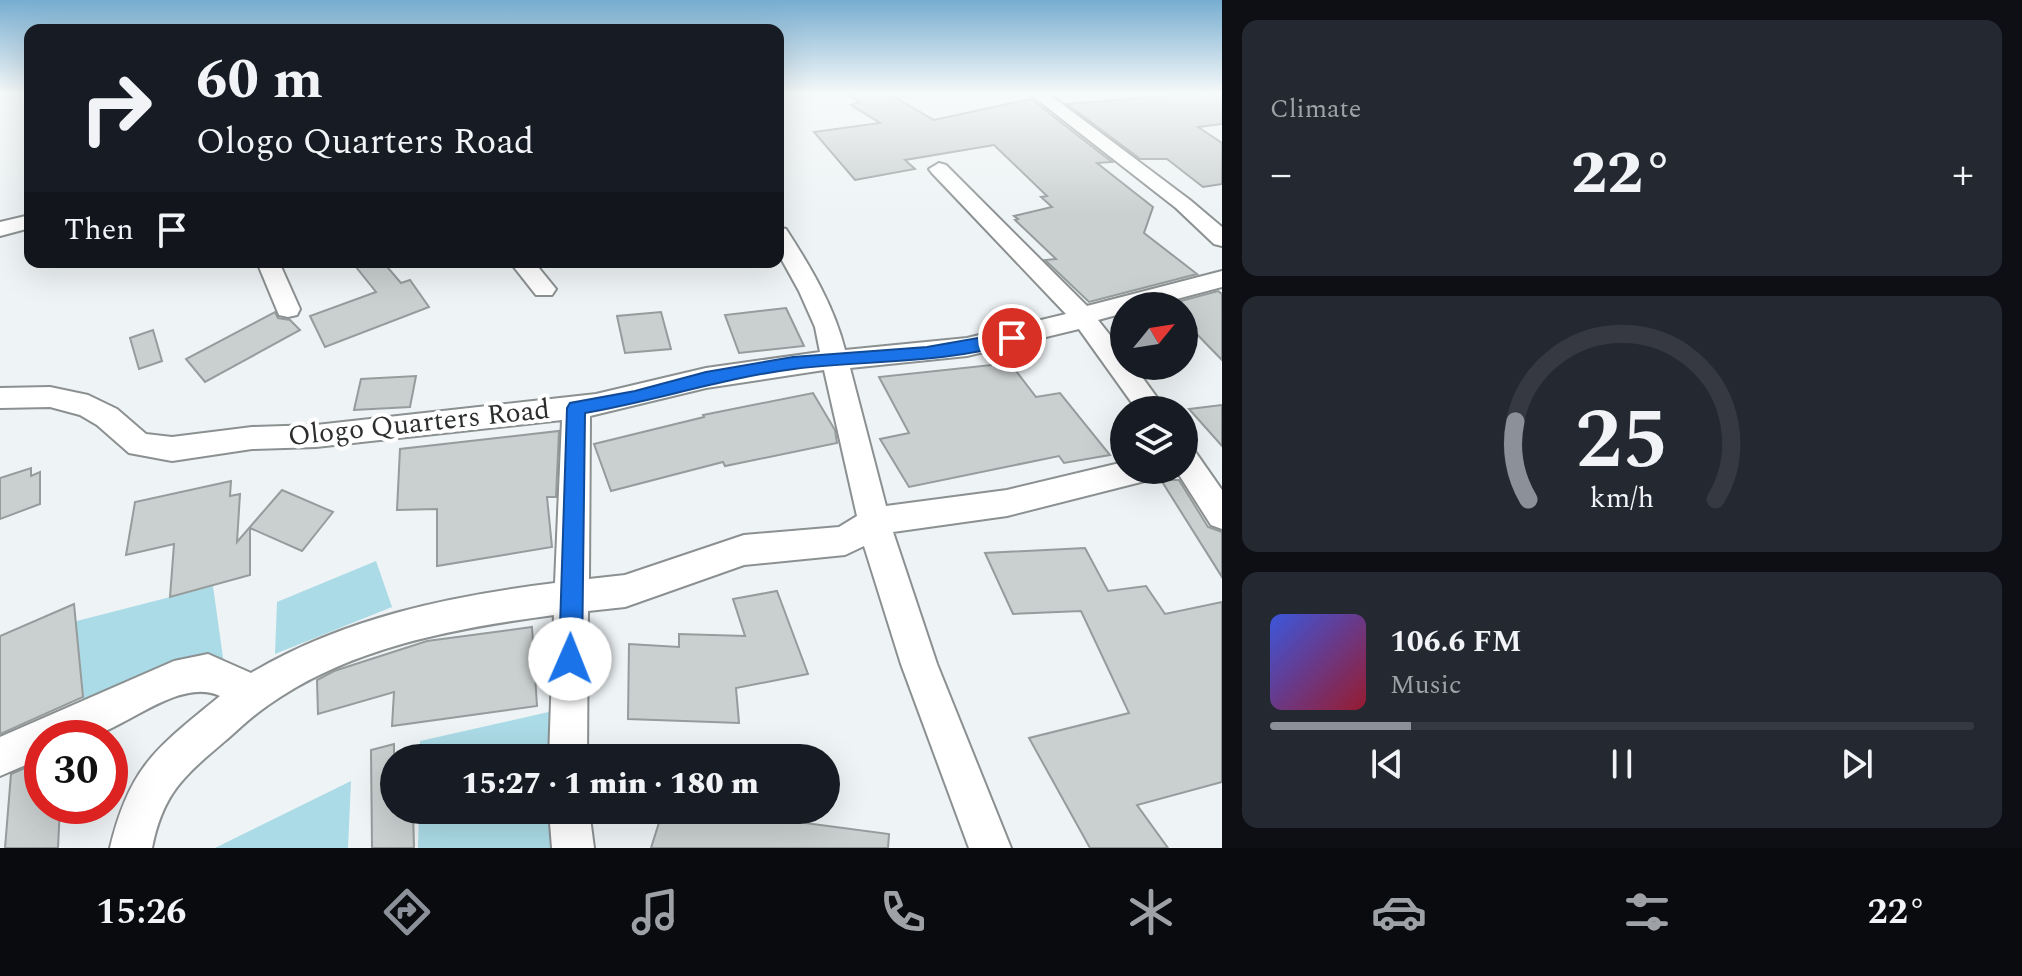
<!DOCTYPE html>
<meta charset="utf-8">
<style>
body{margin:0;font-family:Spectral,serif;background:#242831;color:#f1f3f6;height:100vh;display:flex;flex-direction:column;font-size:30px;white-space:nowrap}
*{box-sizing:border-box;margin:0}
p{font-size:26px;color:#9ea1a6}
.icon{flex:none;width:44px;height:44px;fill:none;stroke:currentColor;stroke-width:2;stroke-linecap:round;stroke-linejoin:round}
.map{position:relative;flex:1;overflow:hidden}
.side{display:flex;flex-direction:column;gap:20px;padding:20px;background:#0d0f14;width:800px}
.side>*{flex:none}
.hud{position:absolute;left:24px;top:24px;width:760px;height:244px;border-radius:16px;box-shadow:0 8px 32px #0002;background:#171b24;color:#f1f3f6;overflow:hidden}
.needle{width:52px;rotate:60deg}
.controls{position:absolute;left:1110px;top:292px;display:grid;gap:16px}
.controls a{display:grid;place-items:center;width:88px;height:88px;border-radius:50%;background:#171b24;box-shadow:0 8px 32px #0002;font-size:40px}
.speed{position:absolute;left:24px;top:720px;display:flex;gap:16px;font-size:40px;font-weight:700;text-align:center}
.speed>*{display:grid;place-content:center;width:104px;height:104px;border-radius:50%;background:#171b24;box-shadow:0 8px 32px #0002;line-height:1}
.speed .limit{border:12px solid #d22;background:#fff;color:#111}
.pin{position:absolute;display:grid;place-items:center;width:68px;height:68px;color:#fff;margin:-34px;border:4px solid #fff;border-radius:50%;box-shadow:0 2px 8px #0007}
.me{position:absolute;width:88px;margin:-44px;rotate:1deg;stroke-linejoin:round;filter:drop-shadow(0 0 6px #0008)}
.turn{display:flex;align-items:center;gap:28px;height:168px;padding:0 40px;font-size:36px}
.turn .icon{width:104px;height:104px;stroke-width:2.5}
.turn b{display:block;font-size:56px;line-height:68px}
.then{display:flex;align-items:center;height:76px;padding:0 40px;background:#0003;gap:16px;font-size:30px}
.big{font-size:60px;font-weight:800;line-height:1.1}
.side .tile{flex:1;display:flex;flex-direction:column;justify-content:center;gap:12px;min-width:0;padding:0 28px;border-radius:16px;background:#242831}
.side .dial{align-items:center;gap:0}
.dial svg{height:208px;overflow:visible;fill:none;stroke:#363941;stroke-width:7;stroke-linecap:round;text-anchor:middle}
.dial text{fill:#f1f3f6;stroke:none}
.song{display:flex;align-items:center;gap:24px}
.cover{width:96px;height:96px;border-radius:12px;background:linear-gradient(135deg,hsl(230 70% 55%),hsl(350 70% 35%))}
.played{height:8px;border-radius:4px;background:linear-gradient(90deg,#8c9099 20%,#363941 20%)}
.keys{display:flex;justify-content:space-around;direction:ltr}
.heat{display:flex;justify-content:space-between;align-items:center;font-size:44px;direction:ltr}
.trip{position:absolute;left:380px;top:744px;width:460px;height:80px;border-radius:40px;background:#171b24;box-shadow:0 8px 32px #0002;font-weight:800;line-height:80px;text-align:center}
.tabs{display:flex;height:128px;justify-content:space-around;align-items:center;background:#090b0e;color:#9ea1a6}
.tabs .icon{width:56px;height:56px}
.tabs .on{color:#8c9099}
.tabs b{font-size:36px;color:#f1f3f6}
main{display:flex;flex:1;min-height:0}
.map>svg:first-child{display:block}
.green{fill:#abdbe6}
.building{fill:#cacfd0;stroke:#969b9c;stroke-width:2}
.lines{fill:none;stroke-linecap:round;stroke-linejoin:round}
.street-casing{stroke:#8b9091;stroke-width:4}
.street{fill:#fff;fill-rule:evenodd}
.route{fill:#1a73e8;stroke:#114b97;stroke-width:2}
.labels{text-anchor:middle;dominant-baseline:central;stroke-width:8;stroke-linejoin:round;paint-order:stroke}
.street-label{font-size:28px;fill:#2c2e2e;stroke:#fff}
</style>
<main>
<div class="map">
<svg width="1222" height="848" viewBox="0 0 1222 848">
<rect width="100%" height="100%" fill="#eef3f5"/>
<g class="green">
<polygon points="376,561 392,607 275,654 277,602"/>
<polygon points="213,586 224,665 85,719 73,622"/>
<polygon points="553,711 554,758 420,758 420,741"/>
<polygon points="351,781 348,848 215,848"/>
<polygon points="419,810 555,810 555,848 418,848"/>
</g>
<g class="building">
<polygon points="847,94 889,94 934,120 1031,99 1112,162 1097,163 1153,207 1144,233 1197,274 1089,302 1045,260 1056,259 1015,220 1018,219 1014,216 1052,207 1041,197 1047,196 994,145 905,160 915,169 855,180 814,132 880,123 851,105 860,102"/>
<polygon points="1193,94 1214,94 1222,100 1222,124 1198,127 1222,143 1222,184 1203,187 1167,159 1140,159 1067,104"/>
<polygon points="352,262 383,262 401,283 410,280 429,307 325,347 310,316 376,292"/>
<polygon points="1218,291 1222,294 1222,360 1184,321 1184,306 1162,306"/>
<polygon points="786,308 804,346 739,353 725,315"/>
<polygon points="275,312 278,318 290,320 300,330 205,382 186,359"/>
<polygon points="661,312 671,349 625,353 617,316"/>
<polygon points="153,330 162,361 139,369 130,338"/>
<polygon points="1010,363 1036,397 1060,393 1110,455 1064,463 1059,456 909,487 880,439 909,433 879,377"/>
<polygon points="416,376 410,407 354,410 361,379"/>
<polygon points="813,393 835,430 837,443 725,466 723,462 611,491 594,444 704,417 703,415"/>
<polygon points="1222,405 1222,446 1189,409"/>
<polygon points="559,431 556,497 547,497 552,547 437,566 437,509 397,510 400,449"/>
<polygon points="31,468 31,476 40,472 40,504 0,519 0,478"/>
<polygon points="1161,480 1179,480 1208,527 1222,532 1222,577"/>
<polygon points="231,481 230,496 240,494 237,542 282,490 333,512 302,551 250,528 250,575 170,597 174,544 126,555 135,502"/>
<polygon points="1085,548 1108,591 1146,586 1165,614 1222,602 1222,782 1137,805 1168,848 1090,848 1029,738 1129,713 1081,611 1013,614 985,553"/>
<polygon points="777,591 808,674 736,688 739,723 628,719 629,644 679,647 679,634 745,636 733,599"/>
<polygon points="74,604 83,697 0,734 0,636"/>
<polygon points="532,627 537,706 392,726 394,692 318,714 317,680 334,671 427,641"/>
<polygon points="394,744 394,810 413,810 414,848 372,848 371,750"/>
<polygon points="42,761 42,806 60,806 58,848 5,848 11,774"/>
<polygon points="663,810 707,810 889,834 888,848 651,848"/>
</g>
<g class="lines">
<g class="street-casing">
<g id="street">
<polygon points="1030,94 1049,94 1190,200 1222,227 1222,246 1214,244 1176,208"/>
<path d="M 939,163 L 946,165 L 1087,306 L 1222,271 L 1222,287 L 1150,306 L 1124,306 L 1124,313 L 1098,320 L 1124,353 L 1124,366 L 1134,366 L 1166,410 L 1137,410 L 1079,329 L 967,356 L 850,368 L 886,506 L 1007,490 L 1124,462 L 1124,470 L 1156,470 L 1151,479 L 1141,482 L 1007,516 L 893,532 L 937,664 L 1011,848 L 969,848 L 901,664 L 864,546 L 845,555 L 744,565 L 625,607 L 588,611 L 587,758 L 549,758 L 554,615 C 456,628 349,647 267,706 C 252,716 239,729 225,741 C 184,776 163,793 152,848 L 110,848 C 130,765 157,748 220,696 C 179,677 126,729 86,738 C 73,741 56,738 42,738 L 42,758 L 0,776 L 0,737 L 174,661 L 208,654 L 251,673 C 344,618 449,596 555,583 L 562,420 L 316,447 L 252,449 L 172,461 L 129,453 L 97,425 L 80,415 L 50,407 L 0,408 L 0,388 L 50,387 L 88,395 L 117,409 L 146,434 L 172,437 L 252,427 L 316,425 L 596,394 L 706,368 L 820,352 L 815,327 L 799,291 L 778,253 L 778,227 L 786,229 C 810,266 834,306 845,350 L 967,338 L 1066,314 L 932,173 L 929,169 ZM 824,370 L 857,516 L 839,527 L 744,535 L 625,575 L 589,579 L 590,416 L 706,388 Z"/>
<polygon points="30,215 30,228 0,236 0,222"/>
<polygon points="257,262 279,262 300,309 297,315 288,317 279,315"/>
<polygon points="510,262 534,262 556,289 552,295 536,295"/>
<polygon points="1184,446 1194,450 1222,490 1222,529 1211,525 1176,470 1184,470"/>
<polygon points="549,810 589,810 594,848 552,848"/>
</g>
</g>
<use href="#street" class="street"/>
</g>
<linearGradient id="sky" x2="0" y2="1"><stop stop-color="#77add0"/><stop offset="0.44" stop-color="#f7fafa"/><stop offset="1" stop-color="#f7fafa" stop-opacity="0"/></linearGradient>
<rect width="1222" height="213" fill="url(#sky)"/>
<path class="route" d="M 1012,332 L 1020,338 L 1018,342 C 945,364 868,360 794,369 C 723,378 655,401 585,413 L 582,659 L 579,668 L 570,671 L 562,668 L 559,659 L 567,408 L 570,403 L 635,391 L 706,372 L 793,357 L 927,347 Z"/>
<g class="labels">
<g class="street-label">
<text transform="translate(419 423) rotate(-6)">Ologo Quarters Road</text>
</g>
</g>
</svg>
<div class="controls">
<a><svg class="needle" viewBox="-14 -14 28 28"><path d="M0-13l5 13h-10z" fill="#e53935"/><path d="M0 13l5-13h-10z" fill="#9ea1a6"/></svg></a>
<a><svg class="icon" aria-label="layers" viewBox="0 0 24 24"><path d="M12 4l9 5-9 5-9-5zM3 14l9 5 9-5"/></svg></a>
</div>
<div class="speed"><div class="limit">30</div></div>
<div class="pin" style="left:1012px;top:338px;background:#d93025"><svg class="icon" aria-label="arrive" viewBox="0 0 24 24"><path d="M6 21V4h12l-3 4 3 4H6"/></svg></div>
<svg class="me" style="left:570px;top:659px" viewBox="-20 -20 40 40"><circle r="19" fill="#fff"/><path d="M0-13L10 11 0 6-10 11z" fill="#1a73e8"/></svg>
<div class="trip">15:27 · 1 min · 180 m</div>
<div class="hud">
<div class="turn"><svg class="icon" aria-label="right" viewBox="0 0 24 24"><path d="M7 20v-9h11M14 6l5 5-5 5"/></svg><div><b>60 m</b>Ologo Quarters Road</div></div>
<div class="then">Then<svg class="icon" aria-label="arrive" viewBox="0 0 24 24"><path d="M6 21V4h12l-3 4 3 4H6"/></svg></div>
</div>
</div>
<section class="side">
<div class="tile"><p>Climate</p>
<div class="heat"><a>−</a><b class="big">22°</b><a>+</a></div>
</div>
<div class="tile dial"><svg viewBox="0 0 100 80">
<path d="M14 69A42 42 0 1 1 86 69"/>
<path d="M14 69A42 42 0 0 1 9 39" stroke="#8c9099"/>
<text x="50" y="56" font-size="32" font-weight="700">25</text>
<text x="50" y="72" font-size="11">km/h</text>
</svg></div>
<div class="tile">
<div class="song"><i class="cover"></i><div><b>106.6 FM</b><p>Music</p></div></div>
<div class="played"></div>
<div class="keys"><svg class="icon" aria-label="previous" viewBox="0 0 24 24"><path d="M18 5L8 12l10 7zM5 5v14"/></svg><svg class="icon" aria-label="pause" viewBox="0 0 24 24"><path d="M8 5v14M16 5v14"/></svg><svg class="icon" aria-label="next" viewBox="0 0 24 24"><path d="M6 5l10 7-10 7zM19 5v14"/></svg></div>
</div>
</section>
</main>
<nav class="tabs">
<b>15:26</b>
<svg class="icon on" aria-label="directions" viewBox="0 0 24 24"><path d="M12 3l9 9-9 9-9-9zM9 14v-3h6M13 9l2 2-2 2"/></svg>
<svg class="icon" aria-label="music" viewBox="0 0 24 24"><path d="M9 18V5l10-2v13"/><circle cx="6" cy="18" r="3"/><circle cx="16" cy="16" r="3"/></svg>
<svg class="icon" aria-label="phone" viewBox="0 0 24 24"><path d="M5 4h4l2 5-3 2q2 4 5 5l2-3 5 2v4C11 20 4 13 5 4z"/></svg>
<svg class="icon" aria-label="climate" viewBox="0 0 24 24"><path d="M12 3v18M4 7l16 10M4 17L20 7"/></svg>
<svg class="icon" aria-label="car" viewBox="0 0 24 24"><path d="M5 17H2v-5l4-1 3-4h7l3 4 3 1v5h-3M9 17h6M6 11h13"/><circle cx="7" cy="17" r="2"/><circle cx="17" cy="17" r="2"/></svg>
<svg class="icon" aria-label="filters" viewBox="0 0 24 24"><path d="M4 7h16M4 17h16"/><circle cx="9" cy="7" r="2"/><circle cx="15" cy="17" r="2"/></svg>
<b>22°</b>
</nav>
